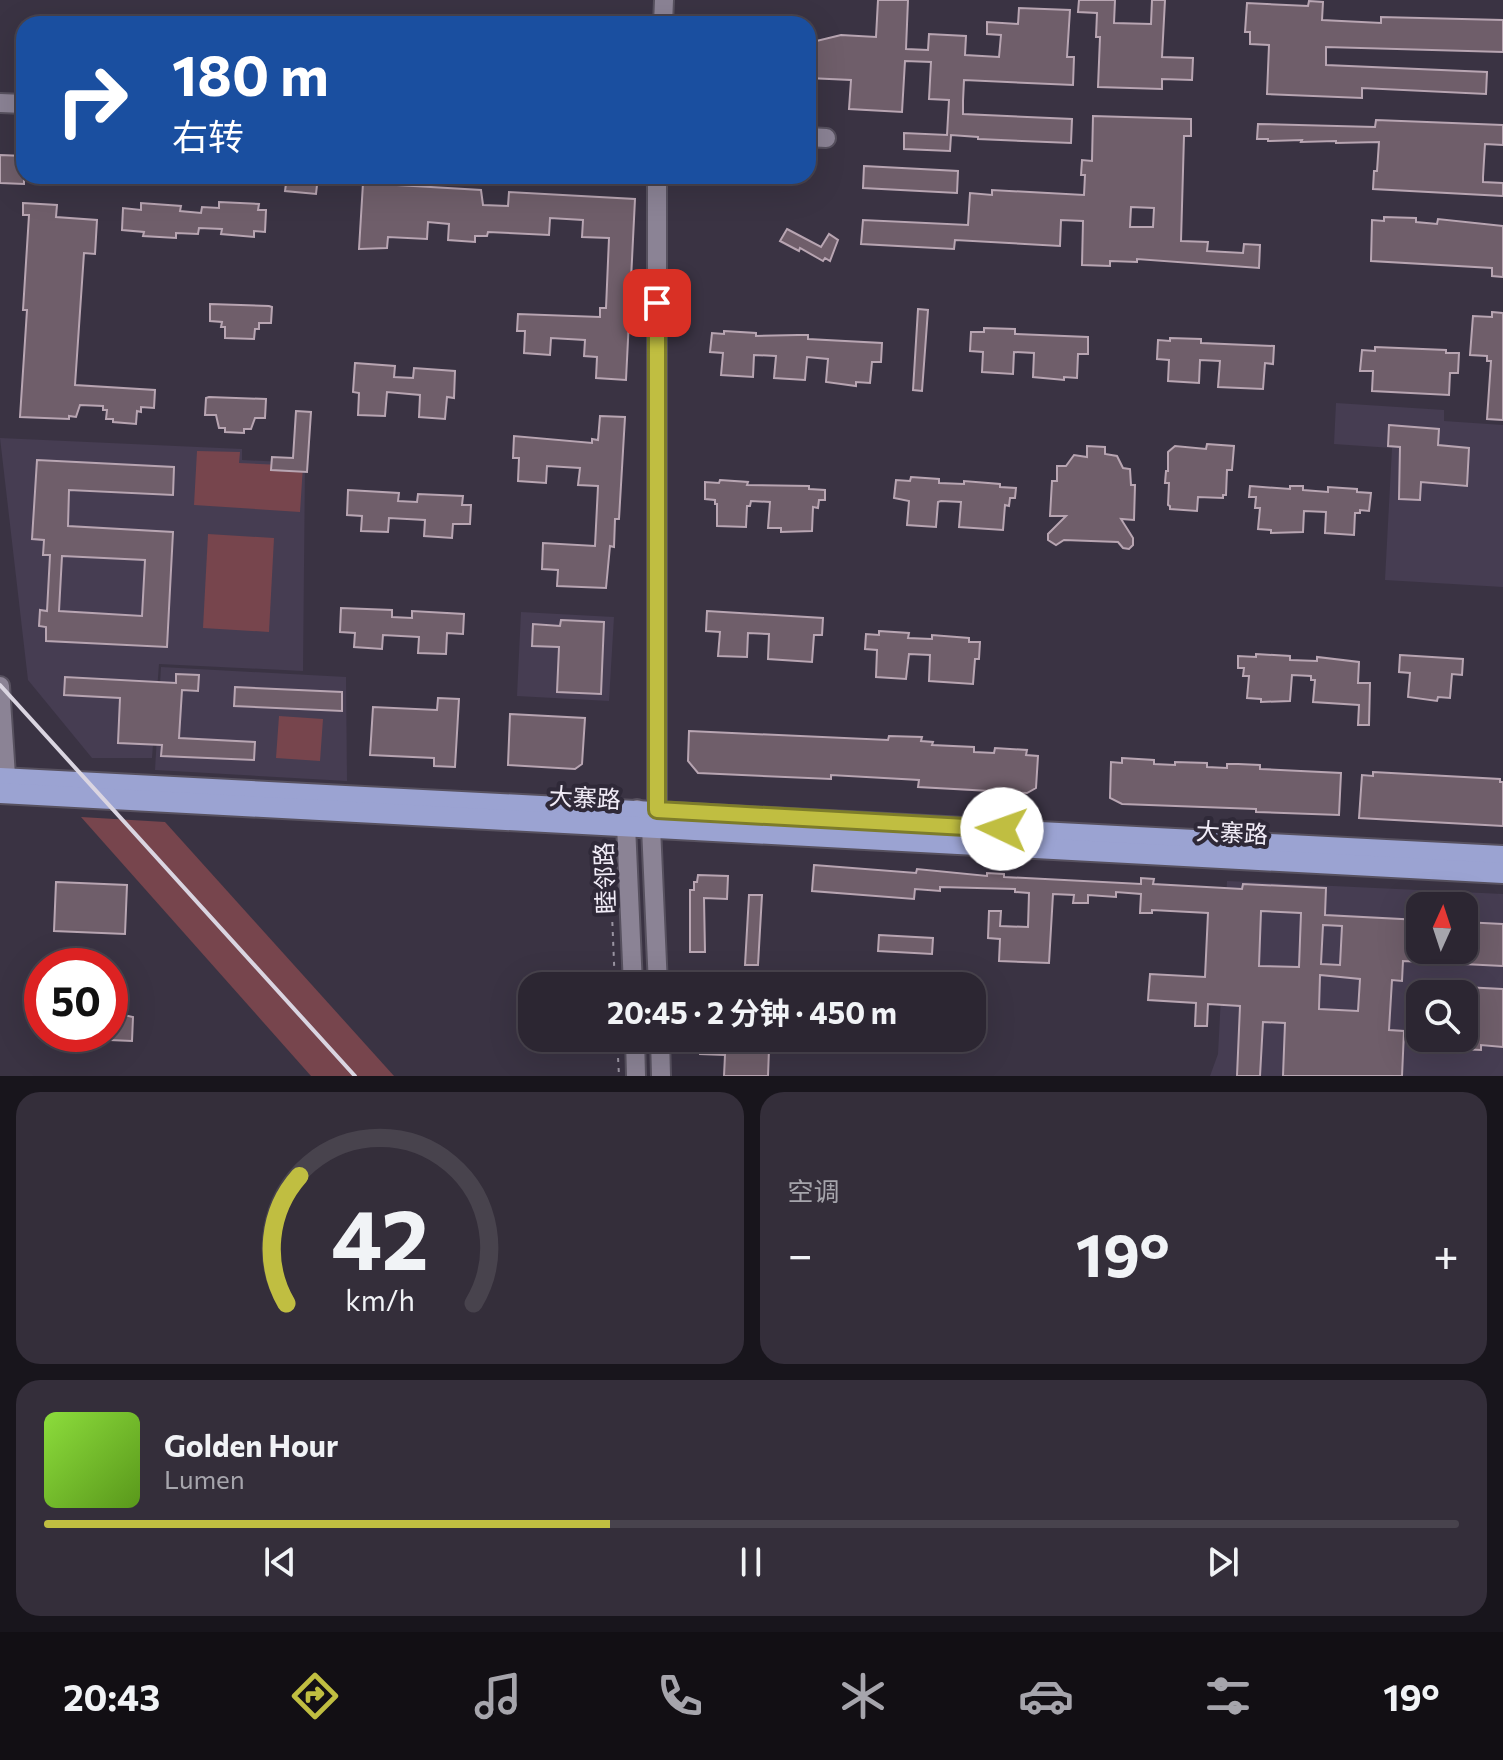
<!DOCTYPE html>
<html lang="zh">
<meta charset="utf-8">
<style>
body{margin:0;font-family:Commissioner,"Noto Sans SC",sans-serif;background:#342e3a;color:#f1f3f6;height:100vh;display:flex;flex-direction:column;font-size:30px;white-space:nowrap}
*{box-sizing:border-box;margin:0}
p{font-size:26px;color:#a6a5ac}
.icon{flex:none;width:44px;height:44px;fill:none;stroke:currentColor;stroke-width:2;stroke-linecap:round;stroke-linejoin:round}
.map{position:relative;height:1076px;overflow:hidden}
.drawer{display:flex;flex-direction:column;gap:16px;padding:16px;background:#18151c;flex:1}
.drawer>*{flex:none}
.top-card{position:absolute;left:16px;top:16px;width:800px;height:168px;border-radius:24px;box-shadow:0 8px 32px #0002,0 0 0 2px #48434d;background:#1a4fa0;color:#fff;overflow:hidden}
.needle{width:52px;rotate:3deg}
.tools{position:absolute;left:1406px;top:892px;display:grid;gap:16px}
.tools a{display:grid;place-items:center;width:72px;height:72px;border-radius:16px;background:#2c2632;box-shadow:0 8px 32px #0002,0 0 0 2px #48434d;font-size:40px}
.speed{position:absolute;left:24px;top:948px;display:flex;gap:16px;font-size:40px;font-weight:700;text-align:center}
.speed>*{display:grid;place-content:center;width:104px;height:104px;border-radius:50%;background:#2c2632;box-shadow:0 8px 32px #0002,0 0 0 2px #48434d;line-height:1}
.speed .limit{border:12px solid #d22;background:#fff;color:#111}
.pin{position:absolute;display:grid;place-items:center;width:68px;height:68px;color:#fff;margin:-34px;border-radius:16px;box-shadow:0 4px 12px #0006}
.me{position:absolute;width:88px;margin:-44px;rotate:273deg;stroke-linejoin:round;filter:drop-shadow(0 0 6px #0008)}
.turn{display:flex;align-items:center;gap:28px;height:168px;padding:0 24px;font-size:36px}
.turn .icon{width:104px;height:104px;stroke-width:2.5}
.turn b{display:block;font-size:56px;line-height:68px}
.big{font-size:60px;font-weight:700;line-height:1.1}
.drawer .card{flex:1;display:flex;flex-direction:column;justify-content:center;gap:12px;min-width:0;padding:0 28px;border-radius:24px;background:#342e3a}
.drawer .dial{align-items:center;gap:0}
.dial svg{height:208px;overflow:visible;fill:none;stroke:#48434d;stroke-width:7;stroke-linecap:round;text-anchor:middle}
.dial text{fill:#f1f3f6;stroke:none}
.song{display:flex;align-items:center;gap:24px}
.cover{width:96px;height:96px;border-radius:12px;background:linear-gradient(135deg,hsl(90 70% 55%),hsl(90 70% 35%))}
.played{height:8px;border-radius:4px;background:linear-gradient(90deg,#c0be41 40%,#48434d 40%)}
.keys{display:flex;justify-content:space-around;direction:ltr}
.heat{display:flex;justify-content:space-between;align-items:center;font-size:44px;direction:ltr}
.drawer .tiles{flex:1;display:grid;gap:16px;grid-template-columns:1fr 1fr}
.card:last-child{grid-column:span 2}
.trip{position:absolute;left:518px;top:972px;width:468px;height:80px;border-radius:24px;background:#2c2632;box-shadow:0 8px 32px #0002,0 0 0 2px #48434d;font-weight:700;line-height:80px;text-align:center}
.menu{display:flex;height:128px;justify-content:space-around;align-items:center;background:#120f14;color:#a6a5ac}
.menu .icon{width:56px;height:56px}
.menu .selected{color:#c0be41}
.menu b{font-size:36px;color:#f1f3f6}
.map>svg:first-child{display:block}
.built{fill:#463d52;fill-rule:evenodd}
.green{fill:#77454d}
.building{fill:#6f5e6a;stroke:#b8a5b2;stroke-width:2;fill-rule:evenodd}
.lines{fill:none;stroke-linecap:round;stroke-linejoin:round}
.minor-casing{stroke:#57515f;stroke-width:22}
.major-casing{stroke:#57515f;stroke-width:24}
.path{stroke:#9b95a3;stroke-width:2;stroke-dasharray:4 6;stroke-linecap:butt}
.minor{stroke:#8b8395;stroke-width:18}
.major{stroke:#9ba3d2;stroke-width:20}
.rail{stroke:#dad5e1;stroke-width:4}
.route-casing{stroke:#7d7c2a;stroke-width:20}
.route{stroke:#c0be41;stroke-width:14}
.labels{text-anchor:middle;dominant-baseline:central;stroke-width:8;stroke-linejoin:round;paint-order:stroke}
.street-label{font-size:24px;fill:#f1ecf7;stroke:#2f2938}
</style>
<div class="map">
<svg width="1503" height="1076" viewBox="0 0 1503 1076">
<rect width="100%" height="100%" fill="#3a3343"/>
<g class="built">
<polygon points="1336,403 1444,410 1444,421 1503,425 1503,587 1385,580 1392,448 1334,444"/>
<polygon points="0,438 242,449 242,460 305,463 303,671 159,664 152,758 92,758 28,680"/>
<polygon points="521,612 614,617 609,701 517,696"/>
<polygon points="161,667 346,677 347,781 155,770"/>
<path d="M 1227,881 L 1503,894 L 1503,1076 L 1210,1076 L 1218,1054 ZM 1420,906 L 1464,906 L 1464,950 L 1420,950 ZM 1420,994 L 1464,994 L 1464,1038 L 1420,1038 Z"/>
</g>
<g class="green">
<polygon points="197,451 240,452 239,463 303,466 300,512 194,505"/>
<polygon points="208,534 274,538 269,632 203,628"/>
<polygon points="279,716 323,719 320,761 276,758"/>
<polygon points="81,817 165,822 394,1076 311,1076"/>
</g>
<g class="building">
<polygon points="878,0 908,0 906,49 928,50 929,34 966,36 965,55 999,57 1001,35 987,34 987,22 1018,24 1019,8 1070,10 1067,57 1074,57 1073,85 964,80 963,101 963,114 1072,119 1071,143 978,139 978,137 951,135 950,151 904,149 904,133 947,135 949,100 929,99 931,62 905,61 902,112 849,109 851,80 808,78 808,43 841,35 876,37"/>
<polygon points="1079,0 1115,0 1114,23 1151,24 1152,0 1165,0 1162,57 1193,58 1192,80 1162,79 1162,89 1098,87 1100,37 1096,37 1097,13 1078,12"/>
<polygon points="1309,1 1323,2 1322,20 1381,23 1381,17 1503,20 1503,52 1326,47 1326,65 1487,72 1486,94 1362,88 1362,98 1267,94 1269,45 1250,44 1250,32 1245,32 1247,3 1308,6"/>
<path d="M 1093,116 L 1191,119 L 1191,136 L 1184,136 L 1181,241 L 1208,242 L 1207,251 L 1243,253 L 1244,244 L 1260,245 L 1259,268 L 1137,259 L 1137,262 L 1110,261 L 1110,266 L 1082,265 L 1083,221 L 1061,220 L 1060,246 L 955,240 L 954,249 L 861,244 L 863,220 L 968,225 L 970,193 L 992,195 L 992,190 L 1084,195 L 1085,175 L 1081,175 L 1082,160 L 1092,161 ZM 1131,207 L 1154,208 L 1153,227 L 1130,227 Z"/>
<polygon points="1376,120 1503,125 1503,145 1485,144 1483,177 1483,182 1503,183 1503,196 1373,189 1374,171 1377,171 1379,142 1336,143 1336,141 1301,142 1302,140 1268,141 1268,139 1257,139 1258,124 1375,127"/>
<polygon points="0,155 24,156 24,184 0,183"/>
<polygon points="864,166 958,171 957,193 863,188"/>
<polygon points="287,176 318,176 316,194 285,191"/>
<polygon points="363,183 481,190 483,205 508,206 509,192 635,199 626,380 596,378 597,357 584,356 585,340 551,338 550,355 524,353 525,331 517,331 518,314 600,317 600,308 606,308 609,238 582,237 583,220 550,218 549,235 488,232 487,236 475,236 475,242 448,240 449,224 428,222 427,239 388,237 387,248 359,249"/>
<polygon points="219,202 259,204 258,210 266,210 265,232 254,231 254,237 221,234 222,229 199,228 198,234 176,233 176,238 143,236 144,232 122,230 123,208 141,210 141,203 181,206 180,211 201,213 202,207 219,208"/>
<polygon points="23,203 57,205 56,217 97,220 95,254 84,253 75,385 155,390 154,408 141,407 141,412 137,411 136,424 113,422 113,419 106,419 107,410 103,410 103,406 80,405 76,417 69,416 69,419 20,417 27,310 23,310 29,215 23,215"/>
<polygon points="1384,217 1416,218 1416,222 1437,224 1438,219 1503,226 1503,277 1492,276 1492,268 1371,261 1372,220 1384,221"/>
<polygon points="787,229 821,247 829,234 838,240 830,261 825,258 823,261 800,248 799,251 780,241"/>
<polygon points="210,304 269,306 272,307 271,323 259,323 259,329 255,329 254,339 225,338 225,327 221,327 222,322 210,321"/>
<polygon points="918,309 928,310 922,391 913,390"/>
<polygon points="1492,312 1503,313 1503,420 1487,419 1491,361 1487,361 1487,356 1470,355 1473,316 1492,317"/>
<polygon points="984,328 1015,329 1015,334 1088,337 1088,354 1078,354 1077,378 1064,377 1064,380 1033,377 1034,353 1014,352 1013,374 982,372 983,352 970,351 971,332 984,332"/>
<polygon points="724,331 756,333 756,336 798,335 808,335 808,339 882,343 881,362 872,362 870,383 856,382 856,386 826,382 828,359 807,357 805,380 774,378 776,356 754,355 753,377 721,375 723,353 710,352 712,333 724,334"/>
<polygon points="1170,338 1201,339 1201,343 1274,346 1273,364 1265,363 1263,389 1218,387 1220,361 1200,360 1199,383 1168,381 1169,360 1157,359 1158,340 1170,341"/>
<polygon points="1375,347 1446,350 1446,353 1459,353 1458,373 1450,373 1449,395 1372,391 1373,371 1360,371 1362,350 1375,351"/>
<polygon points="355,363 395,366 394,377 413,378 414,368 455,371 454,398 447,397 445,419 419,417 420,395 387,392 385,416 358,415 359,393 353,392"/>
<polygon points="209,397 266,399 265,418 255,418 251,429 244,429 244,433 225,432 225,428 219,428 216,415 205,415 206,398"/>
<polygon points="296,411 311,412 307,472 271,470 272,457 293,458"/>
<polygon points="600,416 625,417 619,519 615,519 614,547 610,546 606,588 557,586 558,570 542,569 543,543 595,546 598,486 578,485 580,468 547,466 546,483 518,481 519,458 513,458 514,436 592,443 592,439 598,440"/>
<polygon points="1389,425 1439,429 1438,445 1469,448 1467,486 1421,482 1420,500 1399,499 1400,447 1388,446"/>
<polygon points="1207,444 1234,446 1232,470 1227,470 1226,495 1223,495 1223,498 1198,497 1197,511 1170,509 1170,506 1168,505 1169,483 1165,483 1166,471 1168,471 1168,452 1175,446 1206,449"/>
<polygon points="1087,446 1105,447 1105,454 1117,456 1123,468 1130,469 1131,485 1135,485 1134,520 1121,519 1133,538 1133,545 1129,549 1123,548 1118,542 1064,540 1056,545 1048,540 1048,534 1066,516 1050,516 1052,481 1057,481 1057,466 1066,466 1074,455 1087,457"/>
<path d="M 37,460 L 174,467 L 173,495 L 69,490 L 68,526 L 173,532 L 167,647 L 46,641 L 46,627 L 39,626 L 40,610 L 47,611 L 50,555 L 43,555 L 44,540 L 32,539 ZM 62,556 L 145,560 L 142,616 L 59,611 Z"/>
<polygon points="911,477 939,479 939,483 964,484 964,481 1000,484 1000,487 1016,488 1015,498 1010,498 1009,506 1005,505 1003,530 959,527 961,502 941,501 938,502 936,527 907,525 909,501 894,498 896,480 910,481"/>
<polygon points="720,480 748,482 747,485 809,486 809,489 825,490 825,500 819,500 818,508 813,507 812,531 781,532 781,528 768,528 770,502 751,501 750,506 747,506 746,527 717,526 717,504 715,504 715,500 705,499 705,482 719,483"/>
<polygon points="1250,486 1290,489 1290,486 1303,486 1303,490 1328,492 1328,487 1357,489 1357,492 1371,493 1369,511 1360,510 1360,513 1355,513 1354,535 1325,533 1326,512 1304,511 1303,532 1271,533 1271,530 1258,529 1260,508 1255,508 1256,497 1249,497"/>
<polygon points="348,490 399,493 398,501 417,502 418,494 463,496 462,505 471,505 470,524 453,524 452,538 424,536 425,520 389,518 388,532 361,531 362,516 347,515"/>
<polygon points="341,608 392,610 392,617 412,618 412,611 464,614 463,634 447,633 446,654 418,653 419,637 383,635 382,649 354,647 355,633 340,632"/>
<polygon points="707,611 823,618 822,635 814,635 812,662 768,659 769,634 748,633 747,657 718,656 720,632 706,631"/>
<polygon points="561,620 604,622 601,694 557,692 559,647 532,646 533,624 560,626"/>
<polygon points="879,631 909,633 908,638 932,639 932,635 969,638 969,642 980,642 979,659 975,659 973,684 929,681 930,655 909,654 906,679 876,677 877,650 865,649 866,634 879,635"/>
<polygon points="1256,654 1290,656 1290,660 1317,661 1317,657 1359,662 1358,683 1370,683 1369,725 1358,725 1359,705 1313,702 1315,680 1311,680 1311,676 1292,675 1290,701 1261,702 1261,699 1247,698 1249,676 1243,676 1244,668 1238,668 1238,656 1256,657"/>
<polygon points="1400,655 1463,659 1462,675 1452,674 1450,698 1438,697 1437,701 1408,697 1410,673 1399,672"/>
<polygon points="176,674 199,675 198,691 182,690 179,738 255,742 254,760 161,756 162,745 118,743 120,698 64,695 65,677 176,683"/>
<polygon points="235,687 342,692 342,711 234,706"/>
<polygon points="438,698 459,699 455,767 434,766 434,758 370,755 373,707 437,710"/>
<polygon points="510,714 585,718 582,764 575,769 508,765"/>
<polygon points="689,731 888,740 889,736 922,737 921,741 933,742 932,745 974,747 974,752 994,753 995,748 1027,750 1026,755 1038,756 1036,788 1027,793 918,787 919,780 831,775 831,779 698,773 688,761"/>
<polygon points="1122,758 1154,760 1154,764 1175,765 1175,762 1207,763 1207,767 1227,768 1227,764 1238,764 1260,765 1260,769 1341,773 1339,815 1256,812 1256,809 1122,804 1110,798 1111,762 1122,763"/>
<polygon points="1373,772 1500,779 1500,782 1503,782 1503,826 1359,818 1362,775 1373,776"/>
<path d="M 814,865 L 916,873 L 917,869 L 987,876 L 987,873 L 1004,874 L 1004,877 L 1141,884 L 1141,878 L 1154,879 L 1153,884 L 1242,889 L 1243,884 L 1326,888 L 1325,915 L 1420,920 L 1420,950 L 1464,950 L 1464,922 L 1503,924 L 1503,966 L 1403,961 L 1402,981 L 1392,980 L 1389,1030 L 1404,1031 L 1402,1076 L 1283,1076 L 1285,1023 L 1263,1022 L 1260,1076 L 1237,1076 L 1240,1006 L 1208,1004 L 1207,1026 L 1195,1026 L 1196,1003 L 1148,1000 L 1150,974 L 1205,977 L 1208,913 L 1152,910 L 1152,913 L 1140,913 L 1141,894 L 1116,892 L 1116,897 L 1088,895 L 1088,903 L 1073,903 L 1074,895 L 1053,894 L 1049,963 L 999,961 L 1000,939 L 988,938 L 989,911 L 1001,911 L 1000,926 L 1028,927 L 1029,893 L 1015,892 L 1015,889 L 940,887 L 940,891 L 915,889 L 914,899 L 812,891 ZM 1261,911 L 1301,913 L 1299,967 L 1259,966 ZM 1323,925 L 1342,926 L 1340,965 L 1321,964 ZM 1320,975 L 1360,979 L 1358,1011 L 1319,1009 Z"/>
<polygon points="698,875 728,876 727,899 704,898 705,952 690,952 690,890 694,890 694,882 697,882"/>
<polygon points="56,882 127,885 125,934 54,931"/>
<polygon points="749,895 762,895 758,965 745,965"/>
<polygon points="879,935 933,938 932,954 878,951"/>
<polygon points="1464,987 1503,989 1503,1047 1481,1045 1481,1050 1460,1049 1461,1038 1464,1038"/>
<polygon points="114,1013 133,1017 132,1041 110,1040"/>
<polygon points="700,1039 765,1042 765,1049 769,1049 768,1076 724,1076 725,1055 700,1054"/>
</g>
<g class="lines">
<g class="minor-casing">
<g id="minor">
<polyline points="663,24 664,0"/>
<polyline points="0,103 24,104"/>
<polyline points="808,137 826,138"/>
<polyline points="0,686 7,791"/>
<polyline points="657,810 657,176"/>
<polyline points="633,986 626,825 637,809 651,827 658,986"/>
<polyline points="635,1038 636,1076"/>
<polyline points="660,1038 661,1076"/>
</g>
</g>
<g class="major-casing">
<g id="major">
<polyline points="0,778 1503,856"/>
<polyline points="0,793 1503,873"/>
</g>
</g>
<g class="path">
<polyline points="609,842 615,986"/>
<polyline points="617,1038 619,1076"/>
</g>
<use href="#minor" class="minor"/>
<use href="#major" class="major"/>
<polyline class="rail" points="0,685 355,1076"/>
</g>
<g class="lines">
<g class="route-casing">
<polyline id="route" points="657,303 657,810 1002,829"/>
</g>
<use href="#route" class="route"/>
</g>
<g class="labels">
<g class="street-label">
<text transform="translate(585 797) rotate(3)">大寨路</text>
<text transform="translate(1232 832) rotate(3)">大寨路</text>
<text transform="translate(604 878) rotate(-92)">睦邻路</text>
</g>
</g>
</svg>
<div class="tools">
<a><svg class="needle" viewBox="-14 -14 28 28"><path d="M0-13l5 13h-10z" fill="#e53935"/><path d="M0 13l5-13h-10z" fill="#a6a5ac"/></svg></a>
<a><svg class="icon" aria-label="search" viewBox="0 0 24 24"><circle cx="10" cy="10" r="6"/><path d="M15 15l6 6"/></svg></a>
</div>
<div class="speed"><div class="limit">50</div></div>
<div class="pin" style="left:657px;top:303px;background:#d93025"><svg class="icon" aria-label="arrive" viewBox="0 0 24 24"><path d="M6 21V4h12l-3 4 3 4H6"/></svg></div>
<svg class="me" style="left:1002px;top:829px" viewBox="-20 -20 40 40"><circle r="19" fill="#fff"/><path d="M0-13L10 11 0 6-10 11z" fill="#c0be41"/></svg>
<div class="trip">20:45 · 2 分钟 · 450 m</div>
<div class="top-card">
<div class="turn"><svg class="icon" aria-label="right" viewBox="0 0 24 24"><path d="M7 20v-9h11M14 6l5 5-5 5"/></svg><div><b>180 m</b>右转</div></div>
</div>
</div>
<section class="drawer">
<div class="tiles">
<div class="card dial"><svg viewBox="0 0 100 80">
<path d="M14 69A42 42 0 1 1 86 69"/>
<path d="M14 69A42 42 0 0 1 19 20" stroke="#c0be41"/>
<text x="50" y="56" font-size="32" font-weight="700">42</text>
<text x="50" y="72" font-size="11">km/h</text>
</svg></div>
<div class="card"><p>空调</p>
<div class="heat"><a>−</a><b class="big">19°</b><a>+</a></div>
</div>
<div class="card">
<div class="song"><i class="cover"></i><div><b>Golden Hour</b><p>Lumen</p></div></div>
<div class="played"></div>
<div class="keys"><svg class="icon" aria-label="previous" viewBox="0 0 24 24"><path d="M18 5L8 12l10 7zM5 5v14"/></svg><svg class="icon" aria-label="pause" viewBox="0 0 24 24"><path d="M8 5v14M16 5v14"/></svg><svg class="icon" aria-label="next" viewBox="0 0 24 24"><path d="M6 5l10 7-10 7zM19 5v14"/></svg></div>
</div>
</div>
</section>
<nav class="menu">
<b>20:43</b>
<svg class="icon selected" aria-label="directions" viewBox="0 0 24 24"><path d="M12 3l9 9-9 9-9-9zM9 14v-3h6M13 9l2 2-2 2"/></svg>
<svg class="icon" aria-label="music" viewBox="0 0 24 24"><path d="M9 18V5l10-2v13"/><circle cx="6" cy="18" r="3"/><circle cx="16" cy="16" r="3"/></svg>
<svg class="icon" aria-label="phone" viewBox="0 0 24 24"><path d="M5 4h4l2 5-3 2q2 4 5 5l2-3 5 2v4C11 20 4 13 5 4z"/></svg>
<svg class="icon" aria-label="climate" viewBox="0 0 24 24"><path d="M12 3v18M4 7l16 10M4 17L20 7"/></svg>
<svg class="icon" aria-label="car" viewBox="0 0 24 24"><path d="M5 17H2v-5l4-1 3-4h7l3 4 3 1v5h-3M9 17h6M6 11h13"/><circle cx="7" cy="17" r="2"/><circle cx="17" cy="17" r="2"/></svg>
<svg class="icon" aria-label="filters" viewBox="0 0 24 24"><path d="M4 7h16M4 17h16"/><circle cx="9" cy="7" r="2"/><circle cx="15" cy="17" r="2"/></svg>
<b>19°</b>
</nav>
